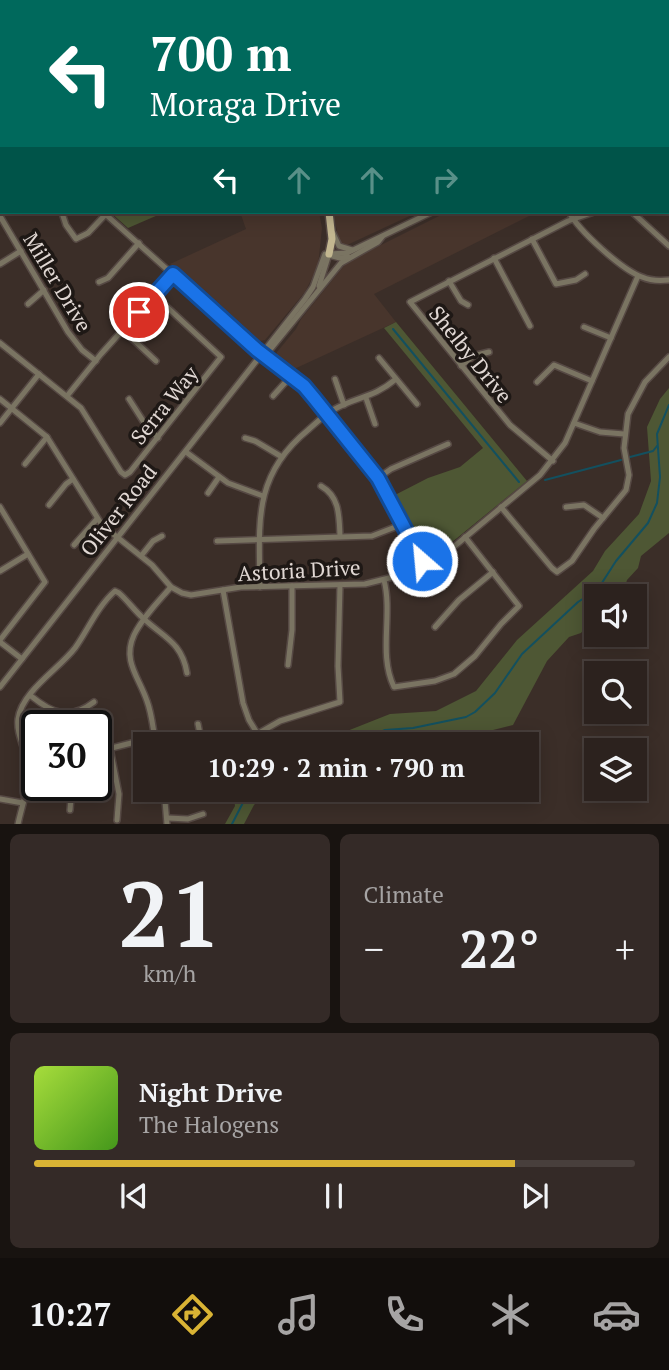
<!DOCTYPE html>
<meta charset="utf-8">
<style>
body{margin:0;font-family:"PT Serif",serif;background:#342a27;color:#f1f3f6;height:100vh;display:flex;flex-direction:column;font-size:26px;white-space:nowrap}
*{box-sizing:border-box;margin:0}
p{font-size:23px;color:#a6a4a4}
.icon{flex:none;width:38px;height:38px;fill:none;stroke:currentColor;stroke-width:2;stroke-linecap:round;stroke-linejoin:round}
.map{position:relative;height:824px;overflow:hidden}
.sheet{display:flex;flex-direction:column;gap:10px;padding:10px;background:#181310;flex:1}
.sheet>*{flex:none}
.guide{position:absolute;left:0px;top:0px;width:670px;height:214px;box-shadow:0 4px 18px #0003,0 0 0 2px #483f3c;background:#00695c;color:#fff;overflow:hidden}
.tools{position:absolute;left:584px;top:584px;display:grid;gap:14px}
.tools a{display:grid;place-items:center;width:63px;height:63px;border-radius:0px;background:#2c221e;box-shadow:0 4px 18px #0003,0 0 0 2px #483f3c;font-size:35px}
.speed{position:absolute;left:21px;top:710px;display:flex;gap:14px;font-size:35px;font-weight:700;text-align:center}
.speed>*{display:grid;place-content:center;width:91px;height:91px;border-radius:50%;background:#2c221e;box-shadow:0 4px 18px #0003,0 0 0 2px #483f3c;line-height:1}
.speed .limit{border:4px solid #111;border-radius:10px;background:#fff;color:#111}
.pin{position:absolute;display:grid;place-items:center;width:60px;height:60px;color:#fff;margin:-30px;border:4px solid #fff;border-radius:50%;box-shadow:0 2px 7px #0007}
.me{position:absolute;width:77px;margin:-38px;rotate:333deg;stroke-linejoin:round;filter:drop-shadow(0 0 5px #0008)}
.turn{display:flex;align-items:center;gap:24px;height:147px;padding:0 35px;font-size:32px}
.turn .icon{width:91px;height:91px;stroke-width:2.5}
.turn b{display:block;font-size:49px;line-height:60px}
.lanes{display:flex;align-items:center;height:66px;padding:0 35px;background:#0003;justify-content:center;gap:35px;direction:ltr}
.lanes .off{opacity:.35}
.big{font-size:52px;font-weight:800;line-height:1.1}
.sheet .widget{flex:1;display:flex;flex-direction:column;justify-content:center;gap:10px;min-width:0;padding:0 24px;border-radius:10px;background:#342a27}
.sheet .dial{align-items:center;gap:0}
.dial b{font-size:91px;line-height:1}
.song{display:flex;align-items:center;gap:21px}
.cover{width:84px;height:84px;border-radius:10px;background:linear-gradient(135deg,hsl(80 70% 55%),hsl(100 70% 35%))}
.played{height:7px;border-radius:4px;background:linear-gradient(90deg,#d9b334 80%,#483f3c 80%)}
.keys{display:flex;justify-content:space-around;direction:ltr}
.heat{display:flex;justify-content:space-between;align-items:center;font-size:38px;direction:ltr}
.sheet .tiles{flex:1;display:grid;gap:10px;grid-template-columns:1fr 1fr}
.widget:last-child{grid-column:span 2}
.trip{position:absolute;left:133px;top:732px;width:406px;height:70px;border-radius:0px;background:#2c221e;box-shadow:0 4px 18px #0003,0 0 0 2px #483f3c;font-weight:800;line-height:70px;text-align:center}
.dock{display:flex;height:112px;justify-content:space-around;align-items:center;background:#120e0c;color:#a6a4a4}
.dock .icon{width:49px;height:49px}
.dock .active{color:#d9b334}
.dock b{font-size:32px;color:#f1f3f6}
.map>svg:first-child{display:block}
.built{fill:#48352c}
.green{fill:#4e5734}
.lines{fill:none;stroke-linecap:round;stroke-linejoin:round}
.stream{stroke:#13505f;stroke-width:2}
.minor-casing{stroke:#564944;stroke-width:8}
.major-casing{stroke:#564944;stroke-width:10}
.highway-casing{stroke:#564944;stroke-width:11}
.minor{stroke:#7a7462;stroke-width:5}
.major{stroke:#c3b790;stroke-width:7}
.highway{stroke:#dfd1a2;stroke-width:9}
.major-bridge-casing{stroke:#564944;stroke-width:10;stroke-linecap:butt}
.major-bridge{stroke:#c3b790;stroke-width:7}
.route-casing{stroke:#114b97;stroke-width:18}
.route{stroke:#1a73e8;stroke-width:12}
.labels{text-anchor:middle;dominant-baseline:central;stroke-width:7;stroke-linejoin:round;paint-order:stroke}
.street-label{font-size:21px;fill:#e1d8d4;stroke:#1e1815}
</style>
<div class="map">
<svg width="669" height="824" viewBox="0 0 669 824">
<rect width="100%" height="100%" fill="#3b2e28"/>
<g class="built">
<polygon points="240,212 319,212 322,228 318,266 305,292 265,340 260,341 170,264 246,229"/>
<polygon points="333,212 418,212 345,246 339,241"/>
<polygon points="447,212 537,212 374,294 396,322 292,370 277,357 277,352 296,329 301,319 347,262"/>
</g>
<g class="green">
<polygon points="0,0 155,2 2,2 2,170"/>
<polygon points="110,212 165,212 128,228"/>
<polygon points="396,322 527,481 446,547 428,559 424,556 393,496 428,478 460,467 483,448 384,328"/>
<polygon points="669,388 669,533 641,556 638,568 627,580 622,597 597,597 597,612 581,633 569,637 547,661 513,725 437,744 287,744 342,733 390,714 436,711 476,691 517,640 593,571 605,551 639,514 651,481 647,427 660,399"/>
<polygon points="233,789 270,789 254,805 244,824 225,824 235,806"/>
</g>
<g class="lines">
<g class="stream">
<polyline points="0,151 2,150"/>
<polyline points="393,329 519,482"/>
<polyline points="630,457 653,451 657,446"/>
<polyline points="545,480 621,460"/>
<polyline points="354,744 385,730 413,728 466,717 475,712 495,693 522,654 578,602 598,589 616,561 648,523 657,503 660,477 657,434 669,405"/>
<polyline points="232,824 250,789"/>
</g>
<g class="minor-casing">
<g id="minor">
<polyline points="204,0 206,2"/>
<polyline points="389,0 394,2"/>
<polyline points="534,0 538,2"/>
<polyline points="596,0 597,2"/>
<polyline points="497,2 504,0"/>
<polyline points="590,2 592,0"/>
<polyline points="0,191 2,190"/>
<polyline points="103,212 257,350 304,386 378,478 424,566"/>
<path d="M 569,212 C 579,231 622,270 642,277 C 651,281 660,281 669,280"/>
<polyline points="632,212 669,246"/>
<polyline points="0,216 68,332 82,350 96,361"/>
<polyline points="63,216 66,225 76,239 88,233 106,214"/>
<polyline points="333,233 339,246 352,250"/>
<polyline points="532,239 556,284 576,280 585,274"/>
<polyline points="329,254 347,253 432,212"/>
<polyline points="494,258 530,326"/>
<polyline points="0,264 21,251"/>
<polyline points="449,281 461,301 468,305"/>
<polyline points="99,282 108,278 139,243"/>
<polyline points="319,286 329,254"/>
<polyline points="28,304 44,290"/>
<polyline points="584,327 611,338"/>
<polyline points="123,330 156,361"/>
<polyline points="0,343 81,408 121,472 125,475 130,472 221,357 154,295"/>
<polyline points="264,354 269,351 341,263 378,242 382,237"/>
<polyline points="379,358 417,404"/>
<polyline points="461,366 473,356 489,352"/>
<polyline points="335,379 344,405"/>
<polyline points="537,382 554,365 592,381"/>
<polyline points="67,396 101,354 173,274"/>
<polyline points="273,396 291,376"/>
<polyline points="366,398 375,424"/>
<polyline points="0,399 47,437 102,525 152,565 171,587 182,593 191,595 241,587 365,584 409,573 450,550 540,475 565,443 638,276"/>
<polyline points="129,399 145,424 158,438"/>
<polyline points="0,423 39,374"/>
<polyline points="574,423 600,432 624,434"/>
<polyline points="245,438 255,441 282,457"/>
<polyline points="186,452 228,483 263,496"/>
<polyline points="553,461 510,425 410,302 568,221 594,212"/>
<polyline points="25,464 47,437"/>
<polyline points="378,478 391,469 448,444"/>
<path d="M 321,486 C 340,497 339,516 340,536"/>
<polyline points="208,493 219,477"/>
<polyline points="49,505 66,484 73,479"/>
<polyline points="0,507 45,582 0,640"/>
<polyline points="501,507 552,568 557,572 572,561 594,529 626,490 629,475 624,448 628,414 645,382 669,357"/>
<polyline points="566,507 584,505 603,518"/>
<polyline points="217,541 372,536 403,524"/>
<polyline points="74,545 97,519"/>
<polyline points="141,556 153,541 162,536"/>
<polyline points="0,571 28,554"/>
<path d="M 384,580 C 393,615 378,654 394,687 L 435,681 L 454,674 L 475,656 L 501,624 L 519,606 L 465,537"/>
<path d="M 260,587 C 259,522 253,475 308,430 C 316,423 324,415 333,410 C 357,396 372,399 396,379"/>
<polyline points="223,590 243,703 249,720 257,733"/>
<polyline points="435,627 459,600 493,572"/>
<polyline points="0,642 22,659"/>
<polyline points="288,665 292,630 292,586"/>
<polyline points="0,687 305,299 313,287 325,254 340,258 349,257"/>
<path d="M 31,696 C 52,713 69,721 94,702"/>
<polyline points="198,724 202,744"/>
<path d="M 156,744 C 153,730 152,714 147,701 C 139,677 122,661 134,635 C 143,617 158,602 171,587"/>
<polyline points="240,744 280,721 340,702 338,666 340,585"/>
<polyline points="110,748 119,794 117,820"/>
<polyline points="96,752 155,737"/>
<polyline points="164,789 167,824"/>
<polyline points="0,799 23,803"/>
<polyline points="70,810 72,786"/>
<polyline points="168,818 188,819 203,814"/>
<path d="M 18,824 C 22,805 30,785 28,766 C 26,750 16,734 18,719 C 22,691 59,669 75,648 C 88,630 97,607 115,591 L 119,593 C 128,601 134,610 143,618 C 163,637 182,642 187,673"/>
</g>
</g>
<g class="major-casing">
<g id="major">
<polyline points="281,0 281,2"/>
<polyline points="668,100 669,99"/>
<polyline points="668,162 669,163"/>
<polyline points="329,212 332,239 329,254"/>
</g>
</g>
<g class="highway-casing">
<g id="highway">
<polyline points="216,0 217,2"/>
<polyline points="307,0 312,2"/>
<polyline points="334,0 339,2"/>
<polyline points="668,91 669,91"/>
<polyline points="668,130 669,130"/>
<polyline points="668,143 669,143"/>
</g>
</g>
<use href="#minor" class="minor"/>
<use href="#major" class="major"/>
<use href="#highway" class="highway"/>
<g class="major-bridge-casing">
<polyline id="major-bridge" points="273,0 273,2"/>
</g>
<use href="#major-bridge" class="major-bridge"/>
</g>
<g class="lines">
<g class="route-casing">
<polyline id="route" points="139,312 173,274 257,350 304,386 314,398 378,478 422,561"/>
</g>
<use href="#route" class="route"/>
</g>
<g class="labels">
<g class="street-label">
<text transform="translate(58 282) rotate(59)">Miller Drive</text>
<text transform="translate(471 354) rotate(51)">Shelby Drive</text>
<text transform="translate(164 405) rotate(-51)">Serra Way</text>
<text transform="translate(118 510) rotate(-52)">Oliver Road</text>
<text transform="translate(299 570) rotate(-3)">Astoria Drive</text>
</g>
</g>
</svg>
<div class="tools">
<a><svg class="icon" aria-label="sound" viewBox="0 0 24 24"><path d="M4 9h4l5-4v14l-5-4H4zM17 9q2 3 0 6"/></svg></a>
<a><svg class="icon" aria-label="search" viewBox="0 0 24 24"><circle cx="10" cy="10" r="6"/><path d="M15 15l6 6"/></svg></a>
<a><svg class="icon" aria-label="layers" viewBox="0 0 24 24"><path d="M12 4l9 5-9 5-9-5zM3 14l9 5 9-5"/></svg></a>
</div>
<div class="speed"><div class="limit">30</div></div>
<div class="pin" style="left:139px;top:312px;background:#d93025"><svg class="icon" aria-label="arrive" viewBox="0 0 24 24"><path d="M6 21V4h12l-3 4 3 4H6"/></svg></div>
<svg class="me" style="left:422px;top:561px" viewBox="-20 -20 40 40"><circle r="17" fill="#1a73e8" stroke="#fff" stroke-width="3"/><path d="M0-11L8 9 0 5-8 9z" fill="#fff"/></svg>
<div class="trip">10:29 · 2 min · 790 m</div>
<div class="guide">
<div class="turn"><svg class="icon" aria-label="left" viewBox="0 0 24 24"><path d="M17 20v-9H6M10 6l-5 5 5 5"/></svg><div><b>700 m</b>Moraga Drive</div></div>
<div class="lanes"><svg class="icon" aria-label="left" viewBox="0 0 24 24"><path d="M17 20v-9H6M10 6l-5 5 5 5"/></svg><svg class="icon off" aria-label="ahead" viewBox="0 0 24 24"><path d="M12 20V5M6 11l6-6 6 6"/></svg><svg class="icon off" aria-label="ahead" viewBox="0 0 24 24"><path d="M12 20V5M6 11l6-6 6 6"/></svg><svg class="icon off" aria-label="right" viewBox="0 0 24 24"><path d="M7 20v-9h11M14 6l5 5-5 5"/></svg></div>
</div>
</div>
<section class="sheet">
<div class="tiles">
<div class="widget dial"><b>21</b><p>km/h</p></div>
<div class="widget"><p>Climate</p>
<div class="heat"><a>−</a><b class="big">22°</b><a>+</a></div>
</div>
<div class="widget">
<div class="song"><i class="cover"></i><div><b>Night Drive</b><p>The Halogens</p></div></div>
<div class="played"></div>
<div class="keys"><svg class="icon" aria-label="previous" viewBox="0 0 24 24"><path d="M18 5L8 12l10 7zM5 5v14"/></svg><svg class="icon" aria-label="pause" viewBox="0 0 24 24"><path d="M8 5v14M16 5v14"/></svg><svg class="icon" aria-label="next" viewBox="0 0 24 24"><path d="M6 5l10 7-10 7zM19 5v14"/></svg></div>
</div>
</div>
</section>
<nav class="dock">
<b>10:27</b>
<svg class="icon active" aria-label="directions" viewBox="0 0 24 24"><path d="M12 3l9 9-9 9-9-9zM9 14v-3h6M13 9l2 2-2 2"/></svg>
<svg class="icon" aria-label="music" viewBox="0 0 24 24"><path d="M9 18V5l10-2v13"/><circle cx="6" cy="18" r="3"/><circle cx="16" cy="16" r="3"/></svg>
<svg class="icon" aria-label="phone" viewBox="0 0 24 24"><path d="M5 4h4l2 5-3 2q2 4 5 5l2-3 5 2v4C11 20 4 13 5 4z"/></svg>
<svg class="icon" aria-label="climate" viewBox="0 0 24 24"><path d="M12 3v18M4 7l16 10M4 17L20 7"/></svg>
<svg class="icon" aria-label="car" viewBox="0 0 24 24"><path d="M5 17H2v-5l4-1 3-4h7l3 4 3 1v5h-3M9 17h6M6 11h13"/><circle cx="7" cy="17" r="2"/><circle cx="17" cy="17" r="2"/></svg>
</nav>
